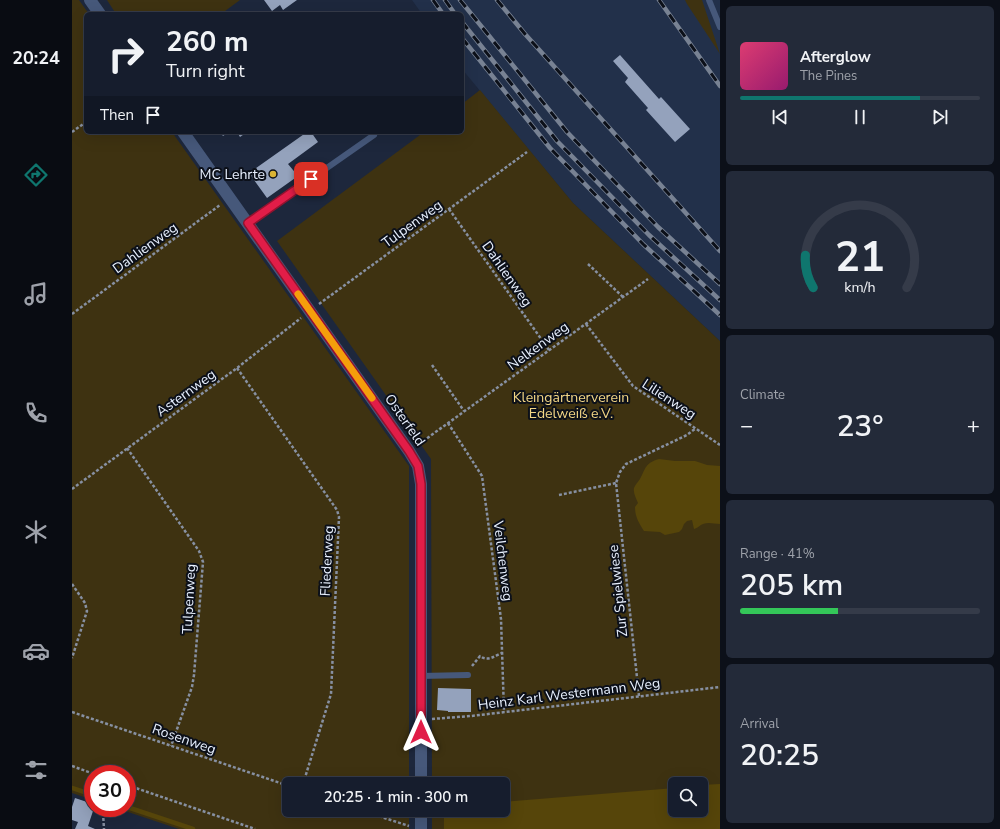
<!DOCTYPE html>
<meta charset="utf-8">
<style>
body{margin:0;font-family:"Nunito Sans",sans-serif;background:#232a39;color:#f1f3f6;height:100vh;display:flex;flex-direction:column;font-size:15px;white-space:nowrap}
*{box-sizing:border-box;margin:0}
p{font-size:13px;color:#9ea2aa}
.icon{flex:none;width:22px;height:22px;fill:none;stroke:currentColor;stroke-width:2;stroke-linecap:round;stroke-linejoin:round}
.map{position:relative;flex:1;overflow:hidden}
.details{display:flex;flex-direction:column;gap:6px;padding:6px;background:#0c1019;width:280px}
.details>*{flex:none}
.guide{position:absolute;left:12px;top:12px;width:380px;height:122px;border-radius:6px;box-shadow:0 4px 16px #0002,0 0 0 1px #353b49;background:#161d2d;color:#f1f3f6;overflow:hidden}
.controls{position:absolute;left:596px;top:777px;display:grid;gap:8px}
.controls a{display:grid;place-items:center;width:40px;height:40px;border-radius:6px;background:#161d2d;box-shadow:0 4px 16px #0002,0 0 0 1px #353b49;font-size:20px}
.speed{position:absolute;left:12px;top:765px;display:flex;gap:8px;font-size:20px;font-weight:700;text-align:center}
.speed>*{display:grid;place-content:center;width:52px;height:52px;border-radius:50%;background:#161d2d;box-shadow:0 4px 16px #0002,0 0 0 1px #353b49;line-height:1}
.speed .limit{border:6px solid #d22;background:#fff;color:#111}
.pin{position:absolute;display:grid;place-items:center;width:34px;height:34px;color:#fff;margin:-17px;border-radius:8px;box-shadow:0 2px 6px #0006}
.me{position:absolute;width:44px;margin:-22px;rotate:0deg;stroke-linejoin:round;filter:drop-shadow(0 0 3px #0008)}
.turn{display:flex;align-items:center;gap:14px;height:84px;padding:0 16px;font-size:18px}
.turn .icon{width:52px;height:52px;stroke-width:2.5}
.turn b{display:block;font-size:28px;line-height:34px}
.then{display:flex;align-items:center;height:38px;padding:0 16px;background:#0003;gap:8px;font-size:15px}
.big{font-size:30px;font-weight:600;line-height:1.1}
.details .tile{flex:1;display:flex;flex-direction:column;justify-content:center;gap:6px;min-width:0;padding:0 14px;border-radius:6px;background:#232a39}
.details .dial{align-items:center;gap:0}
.dial svg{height:104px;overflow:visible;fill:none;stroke:#353b49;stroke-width:7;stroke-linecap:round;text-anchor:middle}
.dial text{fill:#f1f3f6;stroke:none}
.song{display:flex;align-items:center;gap:12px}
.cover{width:48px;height:48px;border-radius:6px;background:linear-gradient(135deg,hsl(340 70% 55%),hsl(320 70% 35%))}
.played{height:4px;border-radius:2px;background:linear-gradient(90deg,#0f766e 75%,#353b49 75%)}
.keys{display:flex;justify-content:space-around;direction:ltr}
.heat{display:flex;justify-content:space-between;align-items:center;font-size:22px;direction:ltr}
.charge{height:6px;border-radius:3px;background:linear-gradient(90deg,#34c759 41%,#353b49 0)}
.trip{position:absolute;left:210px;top:777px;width:228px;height:40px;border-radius:6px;background:#161d2d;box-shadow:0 4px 16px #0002,0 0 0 1px #353b49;font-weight:600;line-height:40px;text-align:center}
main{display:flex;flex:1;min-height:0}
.tab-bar{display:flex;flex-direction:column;width:72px;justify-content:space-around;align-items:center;background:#090c12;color:#9ea2aa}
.tab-bar .icon{width:28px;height:28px}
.tab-bar .active{color:#0f766e}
.tab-bar b{font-size:18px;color:#f1f3f6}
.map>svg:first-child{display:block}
.built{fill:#22304a}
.green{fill:#3e3211;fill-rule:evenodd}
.water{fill:#56450a}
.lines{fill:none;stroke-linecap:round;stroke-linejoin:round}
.stream{stroke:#56450a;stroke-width:4.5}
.building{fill:#94a2bc}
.path{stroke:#8790a2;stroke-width:2.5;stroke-dasharray:3 2;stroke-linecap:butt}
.lane{stroke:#46587a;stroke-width:6}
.street{stroke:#46587a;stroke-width:12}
.rail-casing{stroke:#788293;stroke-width:4.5}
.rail{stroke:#0c1019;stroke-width:3;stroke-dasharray:9;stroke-linecap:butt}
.route-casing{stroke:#92132f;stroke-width:10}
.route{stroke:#e11d48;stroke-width:7}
.slow{stroke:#f59e0b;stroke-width:7}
.poi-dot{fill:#dab333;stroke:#0c1019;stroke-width:1.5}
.labels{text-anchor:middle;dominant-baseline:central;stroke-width:4;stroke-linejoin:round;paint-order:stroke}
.poi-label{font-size:14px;fill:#e8f0fe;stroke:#0c1019;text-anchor:end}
.street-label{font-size:14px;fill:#e8f0fe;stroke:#0c1019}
.park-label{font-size:14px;fill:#f3d685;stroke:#0c1019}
</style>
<main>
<nav class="tab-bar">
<b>20:24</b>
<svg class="icon active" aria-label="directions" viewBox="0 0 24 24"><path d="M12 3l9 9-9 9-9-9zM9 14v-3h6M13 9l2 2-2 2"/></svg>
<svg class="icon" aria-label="music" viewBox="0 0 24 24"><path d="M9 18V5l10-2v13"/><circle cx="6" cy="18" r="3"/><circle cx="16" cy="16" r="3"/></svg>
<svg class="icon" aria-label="phone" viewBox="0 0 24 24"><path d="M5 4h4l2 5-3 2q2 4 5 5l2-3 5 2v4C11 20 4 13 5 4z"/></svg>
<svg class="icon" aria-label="climate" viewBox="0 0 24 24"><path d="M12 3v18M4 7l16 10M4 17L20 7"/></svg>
<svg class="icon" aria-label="car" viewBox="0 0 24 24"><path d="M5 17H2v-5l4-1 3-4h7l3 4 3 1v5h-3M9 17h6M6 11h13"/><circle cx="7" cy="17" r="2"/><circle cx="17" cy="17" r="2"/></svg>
<svg class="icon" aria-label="filters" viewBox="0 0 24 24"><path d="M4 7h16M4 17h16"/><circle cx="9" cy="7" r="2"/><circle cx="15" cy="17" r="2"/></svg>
</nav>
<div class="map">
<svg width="648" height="829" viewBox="0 0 648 829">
<rect width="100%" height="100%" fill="#1d273c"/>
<polygon class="built" points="340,0 648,0 648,341 501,203 390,69 390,14 350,14"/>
<g class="green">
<polygon points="0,0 7,0 17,14 14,14 14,132 100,132 337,466 337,784 217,784 217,810 337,810 337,829 107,829 44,808 55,808 55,774 21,774 21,800 0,793"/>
<polygon points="35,0 168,0 149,14 44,14"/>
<polygon points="613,0 630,0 648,54 615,4"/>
<path d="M 408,90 L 501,203 L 648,341 L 648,829 L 360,829 L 360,810 L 431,810 L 431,784 L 360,784 L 359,459 L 205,241 L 352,132 L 390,132 L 390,104 ZM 603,784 L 629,784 L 629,810 L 603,810 Z"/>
</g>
<g class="water">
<path d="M 587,459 L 603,461 L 623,461 L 635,465 L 648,466 L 648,524 C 642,524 637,522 631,524 C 628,525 626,528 622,529 L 620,520 L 615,521 L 612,524 L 610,529 L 607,532 L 593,535 L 588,532 L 572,531 C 567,523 563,517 563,507 L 566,503 C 564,498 561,493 562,488 C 563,485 566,482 568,479 C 574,468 573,463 587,459 Z"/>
<polygon points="648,784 648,829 372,829 372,810 431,810 431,802 603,788 603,810 629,810 629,785"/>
</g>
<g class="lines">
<g class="stream">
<polyline points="0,788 21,795"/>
<polyline points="55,807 121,829"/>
</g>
</g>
<g class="building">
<polygon points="192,0 225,0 211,10 208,5 200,11"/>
<polygon points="548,55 587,99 589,97 618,129 603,142 574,110 576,108 553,82 556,78 541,61"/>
<polygon points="148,132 157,132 151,136"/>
<polygon points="165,132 175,132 168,137"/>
<polygon points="235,132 239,132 246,142 216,164 226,176 195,198 177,173"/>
<polygon points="366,688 399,689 399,712 376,712 376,711 365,710"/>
<polygon points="3,798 21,804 21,808 22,808 16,826 23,829 3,829 6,822 0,820 0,807"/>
</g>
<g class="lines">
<g class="path">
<polyline points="0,132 14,122"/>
<polyline points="377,209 477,350"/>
<polyline points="516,264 551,297"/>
<polyline points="247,304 455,152"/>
<polyline points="0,314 148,205"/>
<polyline points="514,324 561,386 648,445"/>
<polyline points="360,365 392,411"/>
<polyline points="165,368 265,510 267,517 259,694 231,784"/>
<polyline points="376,423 410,476 429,619 432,712"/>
<polyline points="347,444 576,279"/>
<polyline points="55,448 127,551 131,562 122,675 120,687 99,746"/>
<polyline points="0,489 165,368 229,318"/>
<polyline points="487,495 544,483"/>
<polyline points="0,584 13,603 15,611 0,658"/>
<path d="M 400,666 L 408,656 C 416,662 422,656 430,653"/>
<polyline points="567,696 544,483 548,472 554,464 615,435 624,428"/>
<polyline points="0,712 217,786"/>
<polyline points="360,719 399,716 648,687"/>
<polyline points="0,766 22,774"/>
<polyline points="55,785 183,829"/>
<polyline points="288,810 337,826"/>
<polyline points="31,813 32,829"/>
</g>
<g class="lane">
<polyline points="637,0 648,27"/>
<polyline points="176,223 302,135"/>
<polyline points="348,676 396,675"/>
</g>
<g class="street">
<polyline points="18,0 28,14"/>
<polyline points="111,132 337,451 346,466 349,484 349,784"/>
<polyline points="349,810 349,829"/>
</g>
<g class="rail-casing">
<g id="rail">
<polyline points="361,0 371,14"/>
<polyline points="373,0 383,14"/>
<polyline points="388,0 495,132 586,227 648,284"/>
<polyline points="425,0 453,34 648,251"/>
<polyline points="587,0 648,86"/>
<polyline points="390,22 485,141 577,235 648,300"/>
<polyline points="390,38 478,148 571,244 648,315"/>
</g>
</g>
<use href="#rail" class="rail"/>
</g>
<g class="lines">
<g class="route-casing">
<polyline id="route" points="239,179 176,223 337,451 346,466 349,484 349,732"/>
</g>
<use href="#route" class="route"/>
<polyline class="slow" points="226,294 300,398"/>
</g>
<circle class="poi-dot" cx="201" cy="174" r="4"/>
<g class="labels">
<g class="poi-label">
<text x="193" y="174">MC Lehrte</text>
</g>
<g class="street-label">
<text transform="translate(340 224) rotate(-36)">Tulpenweg</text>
<text transform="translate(73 248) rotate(-36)">Dahlienweg</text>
<text transform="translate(435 274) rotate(55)">Dahlienweg</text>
<text transform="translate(466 346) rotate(-36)">Nelkenweg</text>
<text transform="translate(114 393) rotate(-36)">Asternweg</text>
<text transform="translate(597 399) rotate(33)">Lilienweg</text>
<text transform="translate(333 420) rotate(55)">Osterfeld</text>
<text transform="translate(255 561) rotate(-87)">Fliederweg</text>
<text transform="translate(431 561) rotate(83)">Veilchenweg</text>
<text transform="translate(546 591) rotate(-96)">Zur Spielwiese</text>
<text transform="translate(117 599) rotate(-87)">Tulpenweg</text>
<text transform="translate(497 694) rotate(-7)">Heinz Karl Westermann Weg</text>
<text transform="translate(112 739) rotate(19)">Rosenweg</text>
</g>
<g class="park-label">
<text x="499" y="397">Kleingärtnerverein<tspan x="499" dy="16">Edelweiß e.V.</tspan></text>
</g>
</g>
</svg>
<div class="controls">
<a><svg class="icon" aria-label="search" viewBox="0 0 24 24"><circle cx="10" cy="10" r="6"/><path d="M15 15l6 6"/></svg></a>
</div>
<div class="speed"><div class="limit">30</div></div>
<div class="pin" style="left:239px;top:179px;background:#d93025"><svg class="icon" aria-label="arrive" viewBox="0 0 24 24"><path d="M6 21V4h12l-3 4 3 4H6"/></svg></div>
<svg class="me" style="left:349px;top:732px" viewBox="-20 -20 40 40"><path d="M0-17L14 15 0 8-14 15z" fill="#e11d48" stroke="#fff" stroke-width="4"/></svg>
<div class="trip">20:25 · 1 min · 300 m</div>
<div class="guide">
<div class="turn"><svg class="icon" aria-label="right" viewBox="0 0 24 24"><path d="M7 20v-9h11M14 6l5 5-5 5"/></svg><div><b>260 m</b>Turn right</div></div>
<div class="then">Then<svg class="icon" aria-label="arrive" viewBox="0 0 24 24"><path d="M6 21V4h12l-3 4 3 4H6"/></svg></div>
</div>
</div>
<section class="details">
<div class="tile">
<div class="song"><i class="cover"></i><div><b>Afterglow</b><p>The Pines</p></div></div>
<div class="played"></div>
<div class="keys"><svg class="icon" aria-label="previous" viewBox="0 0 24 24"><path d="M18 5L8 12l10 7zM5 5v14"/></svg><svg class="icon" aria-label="pause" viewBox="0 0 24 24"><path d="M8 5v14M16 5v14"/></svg><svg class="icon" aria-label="next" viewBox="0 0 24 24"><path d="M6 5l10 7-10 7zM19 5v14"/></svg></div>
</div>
<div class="tile dial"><svg viewBox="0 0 100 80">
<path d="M14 69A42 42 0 1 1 86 69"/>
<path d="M14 69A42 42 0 0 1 8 44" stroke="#0f766e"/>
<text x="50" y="56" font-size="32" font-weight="700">21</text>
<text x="50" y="72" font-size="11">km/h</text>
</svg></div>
<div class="tile"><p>Climate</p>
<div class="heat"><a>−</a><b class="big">23°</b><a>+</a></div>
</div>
<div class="tile"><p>Range · 41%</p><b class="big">205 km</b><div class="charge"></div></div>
<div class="tile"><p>Arrival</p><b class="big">20:25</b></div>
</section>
</main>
